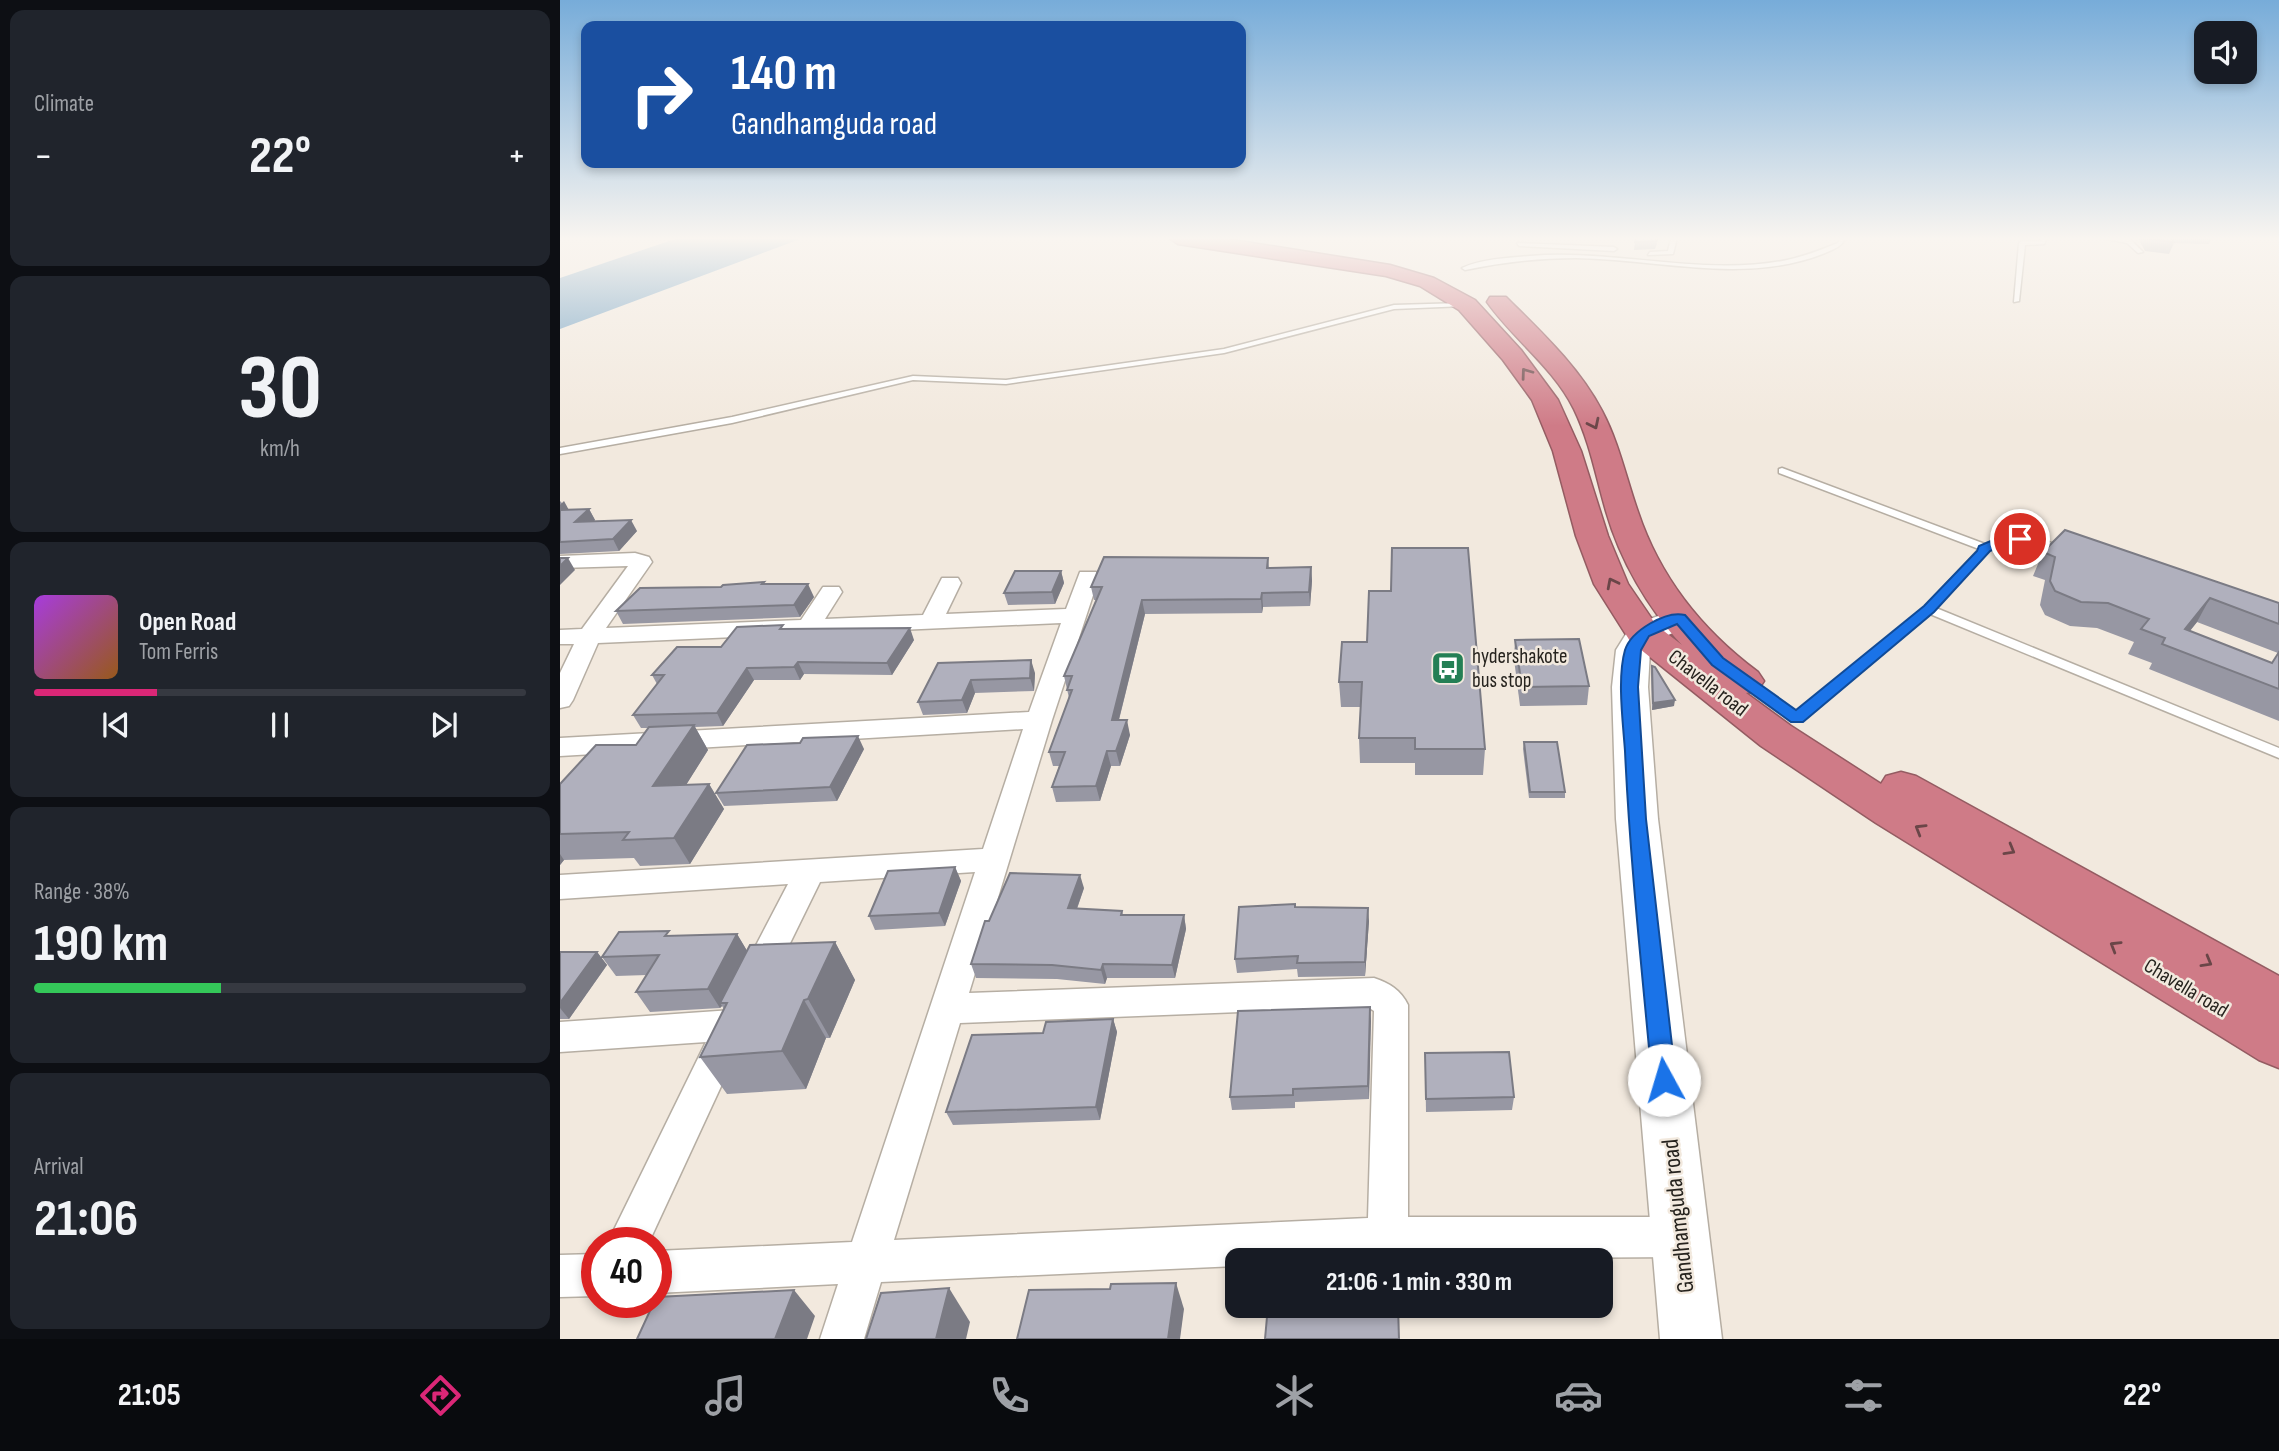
<!DOCTYPE html>
<meta charset="utf-8">
<style>
body{margin:0;font-family:"Sofia Sans Condensed",sans-serif;background:#20242c;color:#f1f3f6;height:100vh;display:flex;flex-direction:column;font-size:26px;white-space:nowrap}
*{box-sizing:border-box;margin:0}
p{font-size:23px;color:#9ea1a6}
.icon{flex:none;width:38px;height:38px;fill:none;stroke:currentColor;stroke-width:2;stroke-linecap:round;stroke-linejoin:round}
.map{position:relative;flex:1;overflow:hidden}
.panel{display:flex;flex-direction:column;gap:10px;padding:10px;background:#0d0f14;width:560px}
.panel>*{flex:none}
.guide{position:absolute;left:21px;top:21px;width:665px;height:147px;border-radius:14px;box-shadow:0 4px 10px #0003;background:#1a4fa0;color:#fff;overflow:hidden}
.controls{position:absolute;left:1634px;top:21px;display:grid;gap:14px}
.controls a{display:grid;place-items:center;width:63px;height:63px;border-radius:14px;background:#171b24;box-shadow:0 4px 10px #0003;font-size:35px}
.speed{position:absolute;left:21px;top:1227px;display:flex;gap:14px;font-size:35px;font-weight:700;text-align:center}
.speed>*{display:grid;place-content:center;width:91px;height:91px;border-radius:50%;background:#171b24;box-shadow:0 4px 10px #0003;line-height:1}
.speed .limit{border:10px solid #d22;background:#fff;color:#111}
.pin{position:absolute;display:grid;place-items:center;width:60px;height:60px;color:#fff;margin:-30px;border:4px solid #fff;border-radius:50%;box-shadow:0 2px 7px #0007}
.me{position:absolute;width:77px;margin:-38px;rotate:354deg;stroke-linejoin:round;filter:drop-shadow(0 0 5px #0008)}
.turn{display:flex;align-items:center;gap:24px;height:147px;padding:0 35px;font-size:32px}
.turn .icon{width:91px;height:91px;stroke-width:2.5}
.turn b{display:block;font-size:49px;line-height:60px}
.big{font-size:52px;font-weight:700;line-height:1.1}
.panel .card{flex:1;display:flex;flex-direction:column;justify-content:center;gap:10px;min-width:0;padding:0 24px;border-radius:14px;background:#20242c}
.panel .dial{align-items:center;gap:0}
.dial b{font-size:91px;line-height:1}
.song{display:flex;align-items:center;gap:21px}
.cover{width:84px;height:84px;border-radius:10px;background:linear-gradient(135deg,hsl(280 70% 55%),hsl(30 70% 35%))}
.played{height:7px;border-radius:4px;background:linear-gradient(90deg,#db2777 25%,#363941 25%)}
.keys{display:flex;justify-content:space-around;direction:ltr}
.heat{display:flex;justify-content:space-between;align-items:center;font-size:38px;direction:ltr}
.charge{height:10px;border-radius:5px;background:linear-gradient(90deg,#34c759 38%,#363941 0)}
.trip{position:absolute;left:665px;top:1248px;width:388px;height:70px;border-radius:14px;background:#171b24;box-shadow:0 4px 10px #0003;font-weight:700;line-height:70px;text-align:center}
.tab-bar{display:flex;height:112px;justify-content:space-around;align-items:center;background:#090b0e;color:#9ea1a6}
.tab-bar .icon{width:49px;height:49px}
.tab-bar .selected{color:#db2777}
.tab-bar b{font-size:32px;color:#f1f3f6}
main{display:flex;flex:1;min-height:0}
.map>svg:first-child{display:block}
.water{fill:#6f9fc2}
.lines{fill:none;stroke-linecap:round;stroke-linejoin:round}
.lane-casing{stroke:#b6aea3;stroke-width:3}
.street-casing{stroke:#b6aea3;stroke-width:3}
.secondary-casing{stroke:#b6aea3;stroke-width:3}
.highway-casing{stroke:#945c62;stroke-width:3}
.lane{fill:#fff;fill-rule:evenodd}
.street{fill:#fff;fill-rule:evenodd}
.secondary{fill:#fff;fill-rule:evenodd}
.highway{fill:#cf7b87;fill-rule:evenodd}
.wall{fill:#9797a3;fill-rule:evenodd}
.shaded-wall{fill:#7b7b84}
.building{fill:#b0b0bd;stroke:#7b7b84;stroke-width:2}
.oneway{stroke:#6a4648}
.route{fill:#1a73e8;stroke:#114b97;stroke-width:2}
.labels{text-anchor:middle;dominant-baseline:central;stroke-width:5;stroke-linejoin:round;paint-order:stroke}
.poi-label{font-size:21px;fill:#26231e;stroke:#f2e9de;text-anchor:start}
.street-label{font-size:21px;fill:#26231e;stroke:#f2e9de}
.near-street-label{font-size:24px;fill:#26231e;stroke:#f2e9de}
</style>
<main>
<section class="panel">
<div class="card"><p>Climate</p>
<div class="heat"><a>−</a><b class="big">22°</b><a>+</a></div>
</div>
<div class="card dial"><b>30</b><p>km/h</p></div>
<div class="card">
<div class="song"><i class="cover"></i><div><b>Open Road</b><p>Tom Ferris</p></div></div>
<div class="played"></div>
<div class="keys"><svg class="icon" aria-label="previous" viewBox="0 0 24 24"><path d="M18 5L8 12l10 7zM5 5v14"/></svg><svg class="icon" aria-label="pause" viewBox="0 0 24 24"><path d="M8 5v14M16 5v14"/></svg><svg class="icon" aria-label="next" viewBox="0 0 24 24"><path d="M6 5l10 7-10 7zM19 5v14"/></svg></div>
</div>
<div class="card"><p>Range · 38%</p><b class="big">190 km</b><div class="charge"></div></div>
<div class="card"><p>Arrival</p><b class="big">21:06</b></div>
</section>
<div class="map">
<svg width="1719" height="1339" viewBox="0 0 1719 1339">
<rect width="100%" height="100%" fill="#f2e9de"/>
<polygon class="water" points="118,238 243,238 0,329 0,278"/>
<g class="lines">
<g class="lane-casing">
<g id="lane">
<polygon points="1111,238 1117,238 1113,254 1088,255 1090,252 1108,251"/>
<path d="M 1280,238 L 1286,238 C 1281,247 1274,249 1265,253 C 1186,285 1098,259 1016,258 C 979,258 942,262 905,270 L 902,268 C 921,259 948,258 970,256 C 1054,249 1145,277 1227,260 C 1245,256 1261,250 1278,243 Z"/>
<polygon points="1481,238 1487,238 1484,244 1465,245 1459,301 1454,302 1459,243 1462,241 1480,241"/>
<polygon points="1542,238 1571,240 1583,252 1578,253 1567,243"/>
<polygon points="957,243 1054,247 1057,249 1054,251 959,246"/>
<polygon points="903,303 905,304 905,306 834,309 664,353 446,384 353,380 172,423 0,454 0,448 172,417 353,376 446,380 664,349 834,305"/>
<path d="M 1222,468 L 1425,544 C 1454,533 1480,539 1509,548 L 1510,550 L 1509,552 L 1505,553 L 1464,543 L 1445,545 L 1429,550 L 1376,608 L 1719,748 L 1719,758 L 1370,614 L 1242,721 L 1232,721 L 1231,718 L 1232,715 L 1365,607 L 1419,549 L 1219,473 L 1219,469 Z"/>
</g>
</g>
<g class="street-casing">
<g id="street">
<path d="M 75,553 L 89,557 L 92,562 L 46,628 L 241,620 L 263,587 L 279,587 L 282,592 L 265,619 L 363,615 L 382,578 L 398,578 L 401,583 L 386,614 L 506,609 L 520,572 L 536,572 L 539,577 L 492,720 L 409,993 L 814,978 C 829,983 841,990 848,1005 L 848,1217 L 1121,1217 L 1135,1223 L 1141,1237 L 1135,1251 L 1121,1257 L 677,1260 L 677,1266 L 321,1282 L 304,1339 L 260,1339 L 278,1284 L 96,1293 L 96,1251 L 292,1242 L 415,872 L 260,882 L 210,984 L 198,988 L 186,984 L 181,974 L 228,884 L 0,899 L 0,875 L 423,849 L 463,729 L 0,756 L 0,738 L 469,712 L 501,623 L 38,643 L 13,700 L 9,706 L 0,708 L 0,673 L 14,644 L 0,644 L 0,630 L 22,629 L 68,566 L 0,568 L 0,556 ZM 808,1007 L 814,1011 L 808,1218 L 334,1240 L 400,1023 Z"/>
<polygon points="172,1010 184,1014 189,1025 184,1036 180,1037 182,1041 89,1242 48,1242 146,1042 0,1052 0,1022"/>
<polygon points="37,1254 37,1296 0,1297 0,1255"/>
</g>
</g>
<g class="secondary-casing">
<polygon id="secondary" points="1120,608 1132,611 1136,618 1132,625 1096,640 1090,650 1088,687 1098,819 1162,1339 1100,1339 1056,819 1052,687 1056,650 1071,626"/>
</g>
<g class="highway-casing">
<path id="highway" d="M 609,238 L 661,238 L 830,265 L 874,278 L 915,300 L 961,350 L 998,400 L 1021,451 L 1048,536 L 1068,584 L 1096,625 L 1122,645 C 1088,608 1060,560 1046,511 C 1036,477 1030,442 1014,409 C 993,367 954,340 927,302 L 930,297 L 946,297 C 981,332 1019,367 1042,411 C 1059,443 1066,478 1078,512 C 1100,578 1143,631 1198,672 L 1204,681 L 1198,690 L 1186,693 L 1231,726 L 1321,784 L 1326,776 L 1341,772 L 1356,776 L 1719,976 L 1719,1068 L 1699,1060 L 1316,823 L 1201,746 L 1070,641 L 1034,584 L 1016,536 L 993,451 L 972,400 L 943,360 L 899,310 L 860,286 L 826,276 L 618,244 Z"/>
</g>
<use href="#lane" class="lane"/>
<use href="#street" class="street"/>
<use href="#secondary" class="secondary"/>
<use href="#highway" class="highway"/>
</g>
<g class="wall">
<polygon points="1099,238 1095,249 1074,250 1075,242"/>
<polygon points="1576,238 1652,238 1649,244 1614,243 1609,254 1585,251 1579,240"/>
<polygon points="0,501 9,510 29,509 35,520 34,521 77,531 59,551 0,554"/>
<path d="M 1483,552 L 1719,603 L 1719,721 L 1589,669 L 1592,663 L 1568,654 L 1574,642 L 1537,628 L 1510,626 L 1485,615 L 1480,605 L 1485,580 L 1473,576 ZM 1637,622 L 1718,653 L 1712,663 L 1630,631 Z"/>
<polygon points="708,558 709,567 751,567 752,581 750,606 703,607 702,613 585,614 559,720 570,735 560,766 551,766 540,801 496,802 492,787 499,766 493,766 489,752 509,698 504,676 536,600 534,600 531,587"/>
<polygon points="501,571 504,583 495,604 448,605 444,593"/>
<polygon points="205,584 254,597 240,617 63,624 56,611 161,587"/>
<polygon points="225,629 354,640 332,675 244,674 240,680 194,680 163,726 135,727 148,750 126,785 149,784 164,809 130,864 80,866 74,858 4,860 0,865 0,784 76,745 89,728 81,728 73,715 97,684 92,675 161,647"/>
<polygon points="955,640 1029,686 1027,705 960,706 954,659"/>
<polygon points="782,642 925,749 923,775 855,775 855,763 800,763 799,738 801,707 781,707 779,682"/>
<polygon points="378,663 475,673 474,691 415,693 407,713 363,715 358,702"/>
<polygon points="1092,666 1114,706 1092,710 1091,673"/>
<polygon points="964,742 1005,792 1005,798 969,798 963,749"/>
<polygon points="240,743 304,749 277,801 164,806 156,793"/>
<polygon points="395,867 401,881 385,926 315,930 309,916"/>
<polygon points="524,888 517,909 562,911 563,915 624,915 626,929 615,978 547,978 545,984 497,979 416,978 411,964 429,921"/>
<polygon points="736,907 809,921 805,976 738,977 737,969 677,973 675,959"/>
<polygon points="177,934 187,951 275,942 295,980 270,1038 266,1038 246,1089 167,1094 140,1057 164,1009 162,1006 160,1008 90,1012 76,992 87,975 56,976 42,957 112,936"/>
<polygon points="0,952 37,952 47,965 9,1019 0,1019"/>
<polygon points="810,1007 809,1099 735,1102 735,1108 672,1110 670,1097"/>
<polygon points="553,1019 557,1032 540,1120 393,1125 386,1112"/>
<polygon points="865,1053 954,1097 952,1110 866,1112"/>
</g>
<g class="shaded-wall">
<polygon points="4,501 10,512 0,521 0,505"/>
<polygon points="29,509 35,520 22,534 15,522"/>
<polygon points="71,520 77,531 59,551 53,539"/>
<polygon points="8,558 15,570 0,585 0,566"/>
<polygon points="751,567 752,581 750,606 749,592"/>
<polygon points="501,571 504,583 495,604 492,592"/>
<polygon points="248,584 254,597 240,617 234,605"/>
<polygon points="702,593 703,607 702,613 701,599"/>
<polygon points="1650,598 1637,622 1615,649 1625,629"/>
<polygon points="582,600 585,614 555,735 552,720"/>
<polygon points="350,628 354,640 332,675 327,663"/>
<polygon points="471,660 475,673 474,691 470,678"/>
<polygon points="238,662 244,674 240,680 234,667"/>
<polygon points="187,668 194,680 163,726 157,713"/>
<polygon points="411,680 415,693 407,713 402,700"/>
<polygon points="1115,700 1114,706 1092,710 1093,703"/>
<polygon points="567,720 570,735 560,766 556,751"/>
<polygon points="134,725 148,750 109,812 93,786"/>
<polygon points="298,736 304,749 277,801 270,787"/>
<polygon points="547,751 551,766 540,801 536,786"/>
<polygon points="149,784 164,809 130,864 114,838"/>
<polygon points="0,854 4,860 0,865"/>
<polygon points="395,867 401,881 385,926 379,913"/>
<polygon points="520,875 524,888 512,922 508,908"/>
<polygon points="808,908 809,921 805,976 805,962"/>
<polygon points="624,915 626,929 615,978 612,965"/>
<polygon points="177,934 189,954 160,1003 162,1006 160,1008 148,989"/>
<polygon points="275,942 295,980 270,1038 248,999"/>
<polygon points="37,952 47,965 9,1019 0,1008 0,1003"/>
<polygon points="543,964 547,978 545,984 541,970"/>
<polygon points="244,1000 266,1038 246,1089 222,1051"/>
<polygon points="810,1007 811,1021 809,1099 808,1086"/>
<polygon points="553,1019 557,1032 540,1120 536,1107"/>
<polygon points="616,1283 624,1309 620,1339 608,1339"/>
<polygon points="389,1288 410,1322 406,1339 376,1339"/>
<polygon points="234,1290 255,1316 247,1339 215,1339"/>
</g>
<g class="building">
<polygon points="1076,238 1097,238 1096,241 1075,242"/>
<polygon points="1590,238 1612,238 1614,242 1590,239"/>
<polygon points="29,509 15,522 71,520 53,539 0,542 0,510"/>
<polygon points="1505,530 1719,603 1719,624 1650,598 1625,629 1712,663 1719,652 1719,689 1602,644 1605,638 1581,629 1589,619 1548,603 1521,602 1495,591 1490,581 1495,557 1483,552"/>
<polygon points="832,548 908,548 925,749 855,749 855,738 799,738 802,682 779,682 782,642 807,642 809,591 831,591"/>
<polygon points="544,557 708,558 707,568 751,567 749,592 702,593 701,599 582,600 552,720 567,720 556,751 547,751 536,786 492,787 505,752 489,752 512,690 507,690 512,676 504,676 542,587 531,587"/>
<polygon points="0,558 8,558 0,566"/>
<polygon points="455,571 501,571 492,592 444,593"/>
<polygon points="204,582 202,584 248,584 234,605 56,611 80,588 161,587 163,585"/>
<polygon points="223,625 220,629 350,628 327,663 238,662 234,667 187,668 157,713 73,715 104,675 92,675 117,647 161,647 177,627"/>
<polygon points="1019,639 1029,686 962,687 955,640"/>
<polygon points="471,660 470,678 411,680 402,700 358,702 378,663"/>
<polygon points="1092,666 1095,667 1115,700 1093,703"/>
<polygon points="134,725 93,786 149,784 114,838 63,840 69,832 0,834 0,784 36,745 76,745 89,727"/>
<polygon points="298,736 270,787 156,793 187,745 240,743 243,738"/>
<polygon points="964,742 997,742 1005,792 970,792"/>
<polygon points="395,867 379,913 309,916 328,871"/>
<polygon points="450,873 520,875 508,908 562,911 561,915 624,915 612,965 543,964 541,970 492,965 411,964 425,921 429,921"/>
<polygon points="735,904 735,907 808,908 805,962 737,963 738,956 675,959 679,907"/>
<polygon points="109,931 105,936 177,934 148,989 76,992 99,955 42,957 59,932"/>
<polygon points="275,942 248,999 244,1000 222,1051 140,1057 167,1003 160,1003 190,945"/>
<polygon points="0,952 37,952 0,1003"/>
<polygon points="810,1007 808,1086 733,1089 733,1095 670,1097 678,1011"/>
<polygon points="553,1019 536,1107 386,1112 412,1035 483,1033 486,1022"/>
<polygon points="949,1052 954,1097 866,1099 865,1053"/>
<polygon points="616,1283 608,1339 457,1339 469,1290 550,1289 551,1284"/>
<polygon points="389,1288 376,1339 306,1339 321,1293"/>
<polygon points="234,1290 215,1339 77,1339 94,1302 96,1302 97,1297"/>
<polygon points="708,1306 838,1306 839,1339 705,1339"/>
</g>
<defs><path id="oneway-chevron" d="M-2-3.5L2.5 0L-2 3.5" fill="none" stroke-width="1.6" stroke-linecap="round" stroke-linejoin="round" transform="scale(1.75)"/></defs>
<g class="oneway">
<use href="#oneway-chevron" transform="translate(966 373) rotate(-126)"/>
<use href="#oneway-chevron" transform="translate(1034 424) rotate(64)"/>
<use href="#oneway-chevron" transform="translate(1052 583) rotate(-117)"/>
<use href="#oneway-chevron" transform="translate(1360 829) rotate(-149)"/>
<use href="#oneway-chevron" transform="translate(1450 850) rotate(30)"/>
<use href="#oneway-chevron" transform="translate(1555 946) rotate(-149)"/>
<use href="#oneway-chevron" transform="translate(1647 962) rotate(30)"/>
</g>
<linearGradient id="sky" x2="0" y2="1"><stop stop-color="#77acd9"/><stop offset="0.56" stop-color="#f9f5f0"/><stop offset="1" stop-color="#f9f5f0" stop-opacity="0"/></linearGradient>
<rect width="1719" height="426" fill="url(#sky)"/>
<path class="route" d="M 1460,535 L 1467,539 L 1465,542 L 1447,544 L 1430,551 L 1374,612 L 1243,722 L 1231,722 L 1152,665 L 1117,624 L 1089,636 L 1081,650 L 1078,687 L 1086,819 L 1116,1080 L 1113,1088 L 1104,1091 L 1096,1088 L 1092,1080 C 1082,970 1070,861 1065,751 C 1063,722 1057,678 1065,650 C 1071,631 1106,610 1125,615 L 1163,658 L 1236,710 L 1364,606 L 1417,551 L 1419,546 L 1440,537 Z"/>
<defs>
<g id="bus-square" transform="scale(1.75)"><rect x="-9" y="-9" width="18" height="18" rx="4" fill="#247f55" stroke="#f2e9de"/><path d="M-5-6H5V4H4V6H2V4H-2V6H-4V4H-5ZM-3.5-4V0h7V-4ZM-3.5 1.2v1.5H-2V1.2ZM2 1.2v1.5H3.5V1.2Z" fill="#fff"/></g>
</defs>
<g fill-rule="evenodd">
<use href="#bus-square" x="888" y="668"/>
</g>
<g class="labels">
<g class="poi-label">
<text x="912" y="656">hydershakote<tspan x="912" dy="24">bus stop</tspan></text>
</g>
<g class="street-label">
<text transform="translate(1148 683) rotate(38)">Chavella road</text>
<text transform="translate(1626 988) rotate(31)">Chavella road</text>
</g>
<g class="near-street-label">
<text transform="translate(1118 1216) rotate(-96)">Gandhamguda road</text>
</g>
</g>
</svg>
<div class="controls">
<a><svg class="icon" aria-label="sound" viewBox="0 0 24 24"><path d="M4 9h4l5-4v14l-5-4H4zM17 9q2 3 0 6"/></svg></a>
</div>
<div class="speed"><div class="limit">40</div></div>
<div class="pin" style="left:1460px;top:539px;background:#d93025"><svg class="icon" aria-label="arrive" viewBox="0 0 24 24"><path d="M6 21V4h12l-3 4 3 4H6"/></svg></div>
<svg class="me" style="left:1104px;top:1080px" viewBox="-20 -20 40 40"><circle r="19" fill="#fff"/><path d="M0-13L10 11 0 6-10 11z" fill="#1a73e8"/></svg>
<div class="trip">21:06 · 1 min · 330 m</div>
<div class="guide">
<div class="turn"><svg class="icon" aria-label="right" viewBox="0 0 24 24"><path d="M7 20v-9h11M14 6l5 5-5 5"/></svg><div><b>140 m</b>Gandhamguda road</div></div>
</div>
</div>
</main>
<nav class="tab-bar">
<b>21:05</b>
<svg class="icon selected" aria-label="directions" viewBox="0 0 24 24"><path d="M12 3l9 9-9 9-9-9zM9 14v-3h6M13 9l2 2-2 2"/></svg>
<svg class="icon" aria-label="music" viewBox="0 0 24 24"><path d="M9 18V5l10-2v13"/><circle cx="6" cy="18" r="3"/><circle cx="16" cy="16" r="3"/></svg>
<svg class="icon" aria-label="phone" viewBox="0 0 24 24"><path d="M5 4h4l2 5-3 2q2 4 5 5l2-3 5 2v4C11 20 4 13 5 4z"/></svg>
<svg class="icon" aria-label="climate" viewBox="0 0 24 24"><path d="M12 3v18M4 7l16 10M4 17L20 7"/></svg>
<svg class="icon" aria-label="car" viewBox="0 0 24 24"><path d="M5 17H2v-5l4-1 3-4h7l3 4 3 1v5h-3M9 17h6M6 11h13"/><circle cx="7" cy="17" r="2"/><circle cx="17" cy="17" r="2"/></svg>
<svg class="icon" aria-label="filters" viewBox="0 0 24 24"><path d="M4 7h16M4 17h16"/><circle cx="9" cy="7" r="2"/><circle cx="15" cy="17" r="2"/></svg>
<b>22°</b>
</nav>
